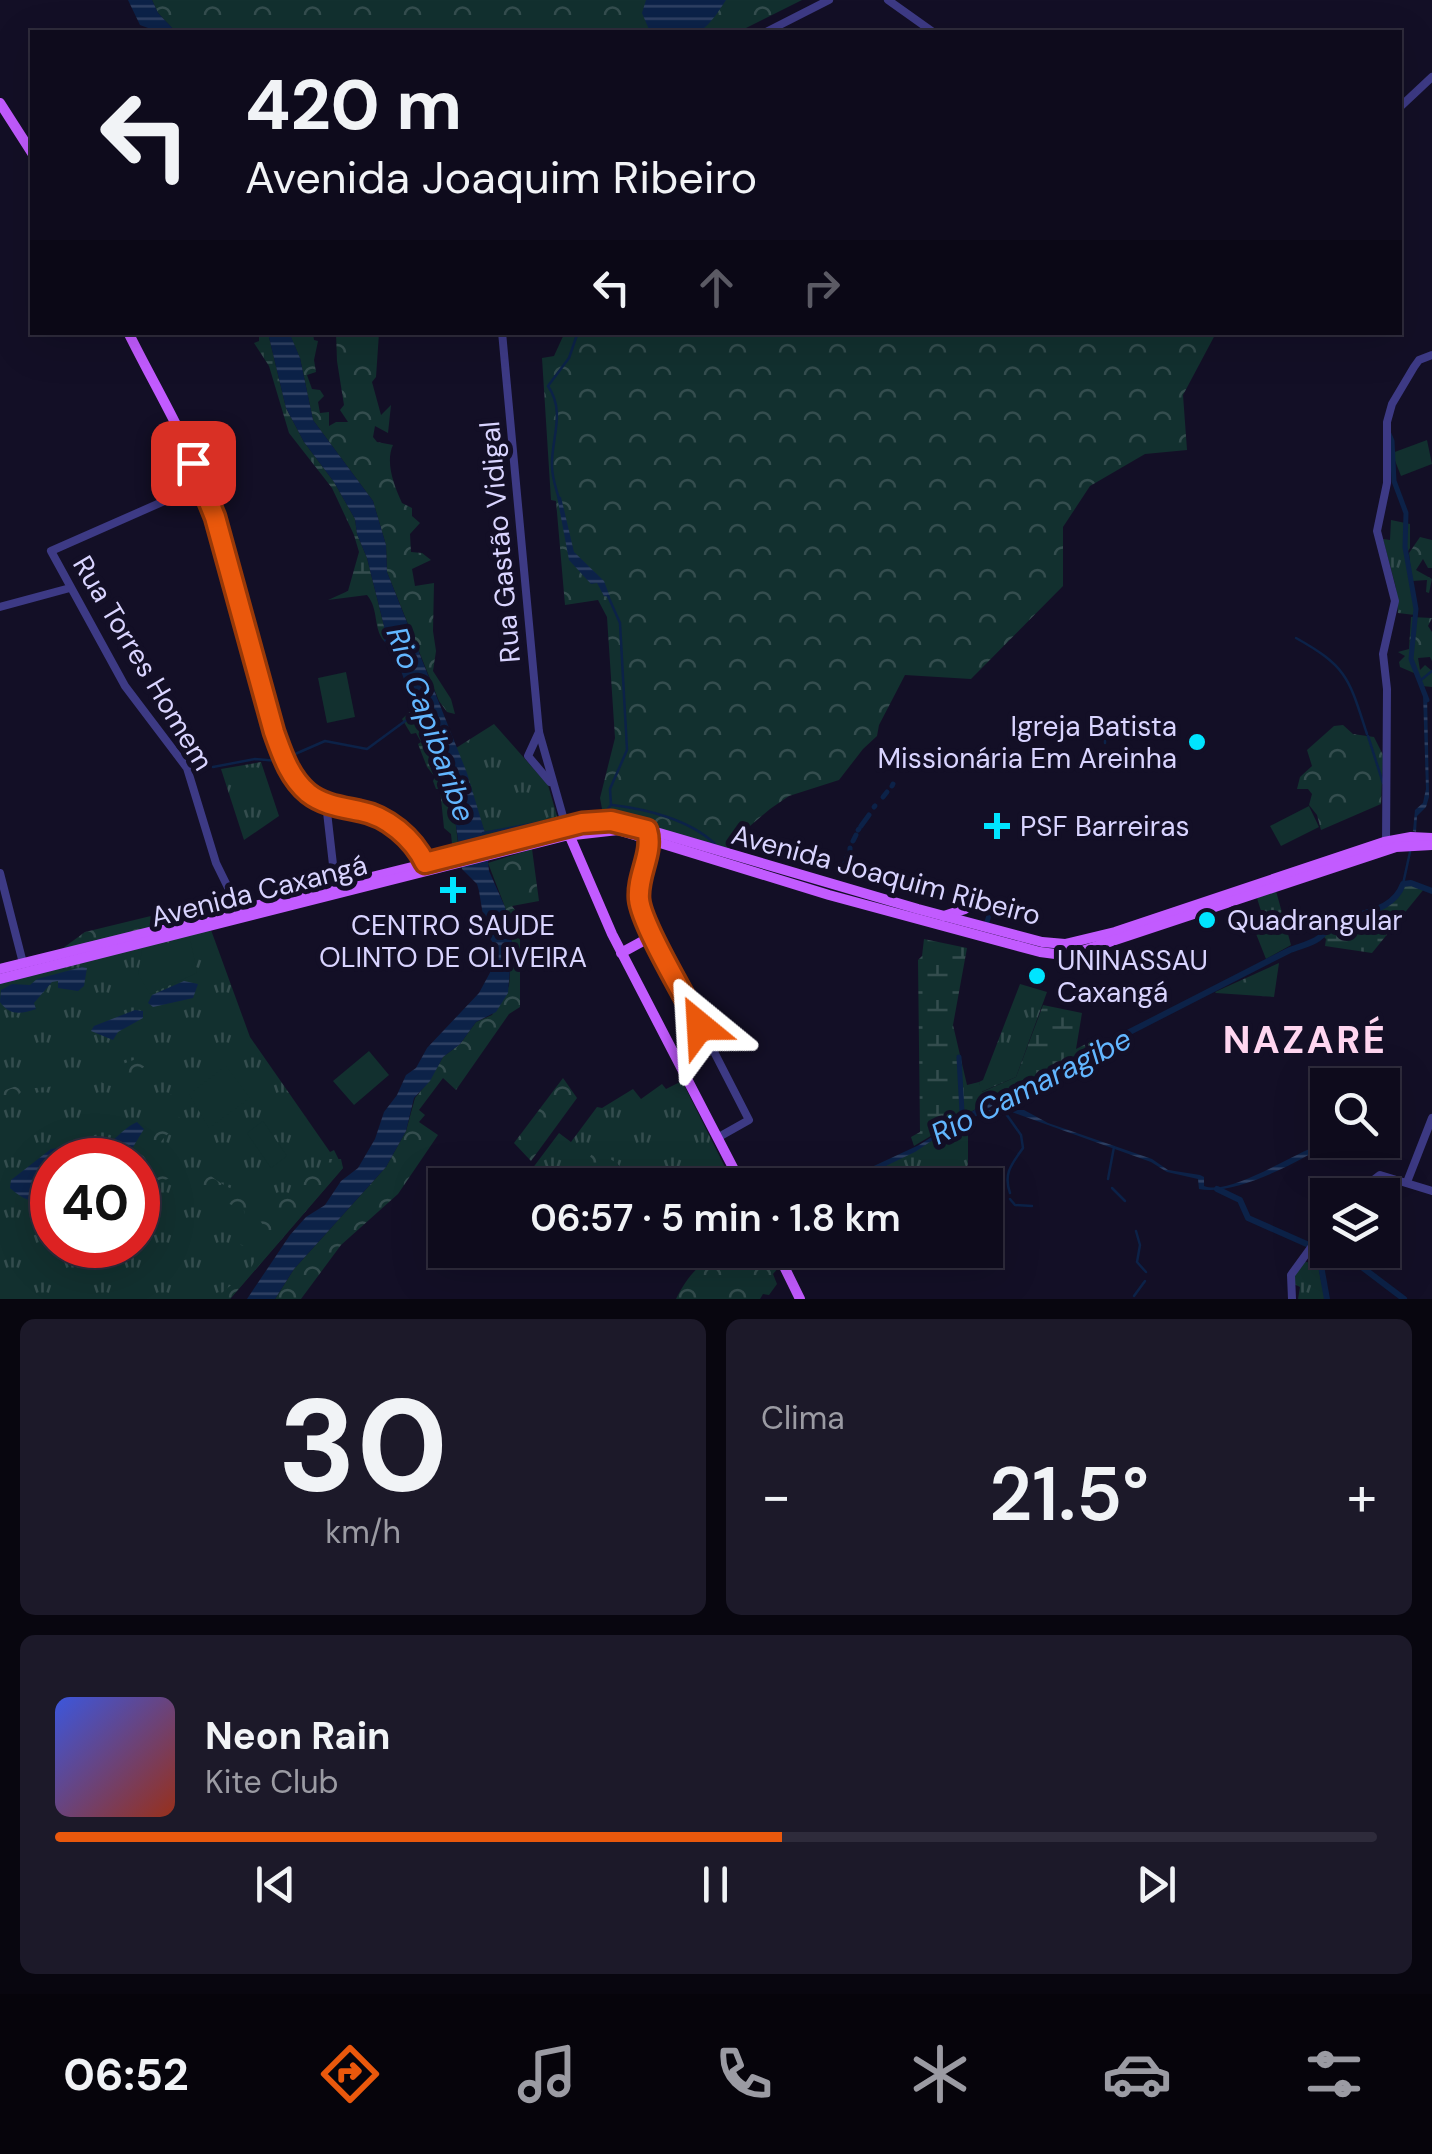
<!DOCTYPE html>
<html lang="pt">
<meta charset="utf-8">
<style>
body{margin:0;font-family:"DM Sans",sans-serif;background:#1c1929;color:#f1f3f6;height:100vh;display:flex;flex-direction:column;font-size:38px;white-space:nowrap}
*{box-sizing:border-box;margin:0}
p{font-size:32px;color:#9b9ba3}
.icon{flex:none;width:55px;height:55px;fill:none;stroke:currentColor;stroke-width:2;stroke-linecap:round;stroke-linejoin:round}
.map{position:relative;height:1299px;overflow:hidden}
.sheet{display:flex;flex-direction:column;gap:20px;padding:20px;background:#08060f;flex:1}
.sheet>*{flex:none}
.top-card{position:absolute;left:30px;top:30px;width:1372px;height:305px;border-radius:0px;box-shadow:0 10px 40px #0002,0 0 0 2px #2e2b3b;background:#0e0b1c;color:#f1f3f6;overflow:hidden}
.controls{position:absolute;left:1310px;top:1068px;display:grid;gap:20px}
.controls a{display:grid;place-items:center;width:90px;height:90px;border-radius:0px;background:#0e0b1c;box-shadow:0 10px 40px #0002,0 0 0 2px #2e2b3b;font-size:50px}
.speed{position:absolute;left:30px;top:1138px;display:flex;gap:20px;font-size:50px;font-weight:700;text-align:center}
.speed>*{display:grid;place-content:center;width:130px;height:130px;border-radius:50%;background:#0e0b1c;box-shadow:0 10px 40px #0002,0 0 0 2px #2e2b3b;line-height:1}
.speed .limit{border:15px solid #d22;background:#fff;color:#111}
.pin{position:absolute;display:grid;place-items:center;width:85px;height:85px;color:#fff;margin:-42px;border-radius:20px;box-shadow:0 5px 15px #0006}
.me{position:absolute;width:110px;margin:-55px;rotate:333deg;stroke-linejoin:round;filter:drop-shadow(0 0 8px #0008)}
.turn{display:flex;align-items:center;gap:35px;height:210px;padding:0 50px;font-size:45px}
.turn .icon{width:130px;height:130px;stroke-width:2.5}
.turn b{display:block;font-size:70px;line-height:85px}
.lanes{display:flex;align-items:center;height:95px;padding:0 50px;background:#0003;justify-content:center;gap:50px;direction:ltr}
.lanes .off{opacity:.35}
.big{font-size:75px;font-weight:600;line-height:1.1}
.sheet .tile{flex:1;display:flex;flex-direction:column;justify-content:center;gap:15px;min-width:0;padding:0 35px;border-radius:15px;background:#1c1929}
.sheet .dial{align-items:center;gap:0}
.dial b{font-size:130px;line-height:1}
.song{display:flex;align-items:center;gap:30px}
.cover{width:120px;height:120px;border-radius:15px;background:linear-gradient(135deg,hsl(230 70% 55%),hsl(10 70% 35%))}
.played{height:10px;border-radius:5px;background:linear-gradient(90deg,#ea580c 55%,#2e2b3b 55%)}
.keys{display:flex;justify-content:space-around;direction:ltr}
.heat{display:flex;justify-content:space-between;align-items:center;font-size:55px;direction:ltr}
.sheet .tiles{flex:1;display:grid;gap:20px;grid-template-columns:1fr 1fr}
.tile:last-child{grid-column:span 2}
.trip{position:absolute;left:428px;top:1168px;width:575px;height:100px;border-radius:0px;background:#0e0b1c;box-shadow:0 10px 40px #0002,0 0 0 2px #2e2b3b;font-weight:600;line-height:100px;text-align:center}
.menu{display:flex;height:160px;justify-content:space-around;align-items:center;background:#06040b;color:#9b9ba3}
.menu .icon{width:70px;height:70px}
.menu .selected{color:#ea580c}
.menu b{font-size:45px;color:#f1f3f6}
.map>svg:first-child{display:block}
.grass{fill:url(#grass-tufts);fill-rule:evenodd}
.forest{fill:url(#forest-crowns)}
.wetland{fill:url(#wetland-marsh)}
.pitch{fill:#12302f}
.water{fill:url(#water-rules)}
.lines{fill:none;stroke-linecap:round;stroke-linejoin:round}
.stream{stroke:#0c2248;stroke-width:2.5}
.canal{stroke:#0c2248;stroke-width:5}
.river{stroke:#0c2248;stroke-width:6}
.minor{stroke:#3d3a85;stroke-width:8}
.major{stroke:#c25bff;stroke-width:10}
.route-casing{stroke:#983908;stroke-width:25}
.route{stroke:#ea580c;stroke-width:18}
.poi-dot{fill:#00e5ff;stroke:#130f26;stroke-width:4}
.labels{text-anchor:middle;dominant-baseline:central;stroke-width:10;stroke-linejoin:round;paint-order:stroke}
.street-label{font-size:28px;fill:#d9d4ff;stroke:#130f26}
.poi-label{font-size:28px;fill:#d9d4ff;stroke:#130f26;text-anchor:start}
.water-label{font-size:30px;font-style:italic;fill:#62b6ff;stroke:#130f26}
.district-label{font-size:38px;font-weight:bold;letter-spacing:2.5px;fill:#ffd6f0;stroke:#130f26}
</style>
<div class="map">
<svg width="1432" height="1299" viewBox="0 0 1432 1299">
<defs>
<pattern id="grass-tufts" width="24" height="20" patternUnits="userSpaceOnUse" patternTransform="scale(2.5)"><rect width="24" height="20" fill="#12302f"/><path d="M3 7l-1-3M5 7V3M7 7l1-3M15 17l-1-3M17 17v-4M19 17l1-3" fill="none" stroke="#344d4e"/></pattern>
<pattern id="forest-crowns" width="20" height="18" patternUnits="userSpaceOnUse" patternTransform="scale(2.5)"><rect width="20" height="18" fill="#12302f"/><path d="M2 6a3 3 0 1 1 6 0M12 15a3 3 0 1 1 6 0" fill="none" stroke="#344d4e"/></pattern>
<pattern id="wetland-marsh" width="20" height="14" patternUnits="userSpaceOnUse" patternTransform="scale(2.5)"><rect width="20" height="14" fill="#12302f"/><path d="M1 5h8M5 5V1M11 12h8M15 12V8" fill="none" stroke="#344d4e"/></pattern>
<pattern id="water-rules" width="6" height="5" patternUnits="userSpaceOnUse" patternTransform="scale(2.5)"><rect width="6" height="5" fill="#0c2248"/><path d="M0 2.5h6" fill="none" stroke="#2f4163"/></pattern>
</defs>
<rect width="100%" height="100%" fill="#130f26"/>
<g class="grass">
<polygon points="1391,520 1410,524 1410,548 1406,555 1415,615 1398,613 1396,588 1383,539 1390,540"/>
<polygon points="494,724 548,785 559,823 485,844 485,833 456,748"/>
<polygon points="261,762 279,816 244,840 221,769"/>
<polygon points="1276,891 1291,945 1266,959 1249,916 1261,911 1257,898"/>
<path d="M 211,930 L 250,1037 L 330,1152 L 334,1150 L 343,1168 L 230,1299 L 0,1299 L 0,982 ZM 52,1160 L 138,1160 L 138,1245 L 52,1245 Z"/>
<polygon points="1020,984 1047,992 1016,1077 981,1092 979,1082 983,1080"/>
<polygon points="682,1081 734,1185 660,1185 649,1176 642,1185 631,1185 617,1163 585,1171 575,1183 559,1175 551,1185 520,1185 559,1133 571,1142 597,1107 602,1108 633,1089 641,1099 662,1084 666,1089"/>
<polygon points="968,1121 968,1164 960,1185 850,1185"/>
<polygon points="1303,1261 1314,1264 1317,1261 1325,1299 1298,1299 1300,1287 1292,1283 1292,1275"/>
</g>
<g class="forest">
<polygon points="152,0 802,0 738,32 176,32 158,13"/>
<polygon points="565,332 1216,333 1183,395 1187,450 1145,454 1090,486 1063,527 1063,586 971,679 905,675 879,725 877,736 863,749 839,780 789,796 770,809 737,837 729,851 620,816 603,814 600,798 615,738 607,617 598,600 565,605 556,501 551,500 542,358 554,356"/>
<path d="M 289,333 L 313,333 L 314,340 L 318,341 L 314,360 L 316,372 L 307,375 L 312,389 L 320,390 L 324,396 L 318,402 L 320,413 L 329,412 L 329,426 L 336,422 L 348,422 L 340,410 L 344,405 L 337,361 L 336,333 L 379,333 L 376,377 L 372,382 L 381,415 L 391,405 L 388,433 L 375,426 L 373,437 L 377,442 L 393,445 C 385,462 394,486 402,503 L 412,508 L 412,516 L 420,523 L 410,534 L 411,552 L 422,553 L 431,560 L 412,569 L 415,586 L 434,583 L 433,631 L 436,651 L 433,671 L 451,699 L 455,714 L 447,712 L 439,701 L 387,572 L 386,545 L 373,501 L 313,420 L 300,358 Z"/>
<polygon points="1420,537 1432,540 1432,568 1428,568 1423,559 1416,570 1432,579 1429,593 1426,592 1427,580 1412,581 1409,553"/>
<polygon points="1411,617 1432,618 1428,626 1432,632 1432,661 1430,657 1418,658 1420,670 1425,665 1432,671 1432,687 1422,686 1414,673 1400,667 1399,662 1405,656 1398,652 1409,649"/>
<polygon points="1343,725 1353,734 1374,737 1383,755 1381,804 1321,830 1317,815 1309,805 1312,794 1308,789 1297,789 1300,777 1312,766 1307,750 1334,726"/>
<polygon points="532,849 539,901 512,906 523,920 520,938 520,1007 509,1014 456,1090 443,1078 419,1110 425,1115 419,1122 438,1135 398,1194 341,1245 301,1299 275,1299 294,1269 386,1167 406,1131 415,1098 429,1081 443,1057 460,1044 476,1022 492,1015 509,986 512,943 505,907 488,863"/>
<polygon points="155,915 172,923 59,951 85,932"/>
<polygon points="1279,963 1274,997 1216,993 1215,992"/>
<path d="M 139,1058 L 155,1061 L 156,1065 L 145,1066 C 136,1073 122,1090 107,1085 C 102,1083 97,1078 92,1076 L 81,1084 L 24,1089 L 12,1101 L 0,1106 L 0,1092 L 41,1077 L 98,1073 Z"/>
<polygon points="563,1078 577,1098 531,1161 514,1143"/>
<path d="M 173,1094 L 172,1107 L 181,1120 L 175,1130 C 167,1132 156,1146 156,1154 C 168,1171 186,1179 205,1171 C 219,1183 233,1193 253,1193 L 255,1201 L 259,1202 L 297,1192 L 305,1181 L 304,1175 L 316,1174 L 325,1159 L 341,1159 L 343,1168 L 230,1299 L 217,1299 C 229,1282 249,1279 256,1257 L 252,1249 L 241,1245 L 236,1236 L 260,1243 C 265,1236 266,1225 258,1219 L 242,1229 L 236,1226 L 245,1217 L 244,1210 L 193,1189 L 182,1193 L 172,1177 L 160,1182 L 148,1169 L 138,1165 L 138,1160 L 131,1160 C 159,1143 156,1124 164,1097 Z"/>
<polygon points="594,1150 617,1163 631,1185 551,1185 559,1175 575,1183"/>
<path d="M 722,1250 L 770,1250 L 779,1267 L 773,1274 L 777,1284 L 769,1295 L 763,1294 L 760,1299 L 676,1299 C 688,1275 699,1264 722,1250 Z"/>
</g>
<g class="wetland">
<path d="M 259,333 L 268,333 L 286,408 L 304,442 L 334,482 L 355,519 L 357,534 L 367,558 L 384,626 L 384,641 C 373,628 379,609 367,595 L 328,600 L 348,591 L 359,552 L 354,535 L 332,488 L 289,433 L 269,366 L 254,343 L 259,341 Z"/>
<polygon points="414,708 420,733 438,763 455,818 459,852 453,853 451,834 444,828 440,789 436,789 433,781 435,777 427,767 418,744 421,742 416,733 411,734 402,719"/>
<path d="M 1411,883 L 1424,889 L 1372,953 L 1325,946 L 1326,939 L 1322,935 C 1345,913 1392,915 1403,884 Z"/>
<polygon points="924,939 967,948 953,1025 967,1085 979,1082 982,1092 1016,1077 1043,1005 1082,1013 1076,1049 1098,1038 1103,1045 984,1104 914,1146 911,1137 920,1132 918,960 922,956"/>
</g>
<g class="pitch">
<polygon points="1427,440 1432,464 1401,476 1392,453"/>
<polygon points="346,672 355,717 327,723 318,678"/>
<polygon points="1309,806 1319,827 1281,846 1270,826"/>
<polygon points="190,938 197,973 150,994 138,974 142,950"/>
<polygon points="369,1051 389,1075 354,1105 333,1081"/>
<polygon points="226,1066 250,1098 209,1128 189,1094"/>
<polygon points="263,1121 287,1156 271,1168 247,1133"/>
</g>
<g class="water">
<polygon points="128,0 152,0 158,13 176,32 159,32 140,25"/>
<path d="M 646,0 L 726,0 C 699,42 698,33 650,32 L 642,13 Z"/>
<polygon points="289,332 300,358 313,420 373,501 386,545 387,572 467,773 485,833 489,871 505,907 512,943 508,993 496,1012 476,1022 460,1044 443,1057 430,1081 414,1098 406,1131 386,1167 294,1269 275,1299 247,1299 290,1235 306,1217 325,1205 341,1181 358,1168 375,1139 384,1112 397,1095 406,1075 416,1068 427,1048 479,993 493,967 495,953 494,944 482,928 483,915 479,891 477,884 462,869 455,818 438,763 417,725 416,713 394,651 384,641 384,626 367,558 357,534 355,519 334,482 304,442 286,408 268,333"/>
<polygon points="557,496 561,497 574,552 604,581 610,597 604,596 597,583 591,584 569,560"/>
<polygon points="1423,693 1427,694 1429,797 1426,807 1417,816 1416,832 1413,831 1415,810 1423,803 1426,789"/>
<path d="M 82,967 L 87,968 L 84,986 L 78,991 L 58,988 L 58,981 L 52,982 L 34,1003 L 36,1009 C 21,1014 10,1016 0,1002 L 1,990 L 12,984 L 30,985 L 37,979 Z"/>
<polygon points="184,981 198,984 193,998 153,1007 148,1003 152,995"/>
<polygon points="135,1010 143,1011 143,1018 118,1032 113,1040 91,1031 94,1026"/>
<path d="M 1112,1041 L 985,1110 L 1024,1110 L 1048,1123 L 1152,1159 L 1168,1170 L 1200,1175 L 1204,1177 L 1204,1186 C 1232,1197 1302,1147 1333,1140 C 1303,1160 1234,1197 1199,1189 L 1198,1179 L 1167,1172 L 1151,1162 L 1012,1112 L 967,1117 L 915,1152 L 871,1173 L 833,1185 L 919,1145 L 984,1104 Z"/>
<path d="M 137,1122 L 144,1129 L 133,1147 L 131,1160 L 110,1150 L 93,1160 L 52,1160 L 52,1196 C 37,1206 23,1200 10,1188 L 11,1180 L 51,1149 L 65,1147 L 76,1158 C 104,1159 115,1132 137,1122 Z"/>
</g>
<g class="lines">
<g class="stream">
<path d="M 559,499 C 556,488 552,478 552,466 C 551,439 566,412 548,386 L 569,358 L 578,332"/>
<path d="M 1296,638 C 1348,667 1349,679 1367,734"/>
<polyline points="1421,680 1432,671"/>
<polyline points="1368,736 1383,783"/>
<polyline points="1105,741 1105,743"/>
<polyline points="286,758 325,741 367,749 416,713"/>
<polyline points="213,767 255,759 279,761"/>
<path d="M 612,805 C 647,809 690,820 715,844"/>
<polyline points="569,817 607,810 611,805 610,789 627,750 620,623 608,596"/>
<polyline points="483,833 558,819"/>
<polyline points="1403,884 1410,852"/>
<path d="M 1004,1111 L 1021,1135 L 1023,1148 C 1012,1164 1003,1173 1010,1193"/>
<polyline points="1108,1179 1114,1147"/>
<polyline points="1112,1188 1125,1201"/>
<polyline points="1010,1199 1015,1205 1032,1206"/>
<polyline points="1136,1231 1140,1245 1137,1262 1146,1272"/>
<polyline points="1134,1296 1145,1281"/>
</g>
<g class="canal">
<polyline points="1389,434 1392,441 1394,481 1406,513 1405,547 1416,609 1411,659 1427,700"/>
<polyline points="892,786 893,784"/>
<polyline points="883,797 887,792"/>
<polyline points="874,807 875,806"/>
<polyline points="861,826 869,815"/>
<polyline points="858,830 859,829"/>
<polyline points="853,841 856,835"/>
<polyline points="850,850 850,848"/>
<polyline points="847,857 849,853"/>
<polyline points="844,866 845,863"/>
<polyline points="987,922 990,912"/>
<polyline points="959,1057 962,1112"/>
</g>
<g class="river">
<path d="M 1106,1044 L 1290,950 C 1300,946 1311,944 1319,938 C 1325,933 1330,926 1337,922 C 1360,912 1393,912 1403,884 L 1411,883 L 1432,891"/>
<polyline points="1217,1189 1240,1200 1248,1218 1318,1249 1328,1249"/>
<polyline points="1318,1249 1327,1299"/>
<polyline points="1334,1250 1342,1252 1404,1299"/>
</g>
<g class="minor">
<polyline points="888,0 933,32"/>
<polyline points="766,32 829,0"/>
<polyline points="1400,107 1432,77"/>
<polyline points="502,332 539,732 566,827"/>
<polyline points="203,484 51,551 125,686 187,768 216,863 239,910"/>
<polyline points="0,607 70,588"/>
<polyline points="539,732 528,756 550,782"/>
<polyline points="323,803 327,812 336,891"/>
<polyline points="1386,847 1387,689 1383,654 1395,601 1377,531 1387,483 1387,422 1392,404 1414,367 1419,360 1432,355"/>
<polyline points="0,873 23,963"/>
<polyline points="654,935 749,1120 717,1138"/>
<polyline points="1407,1182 1432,1118"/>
<polyline points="1354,1195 1380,1175 1432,1191"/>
<polyline points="1292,1299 1291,1275 1328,1224"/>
</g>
<g class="major">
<polyline points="0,103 32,153"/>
<path d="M 128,332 C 157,391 194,450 213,512 C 230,568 244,626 259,682 C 268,713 275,748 293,776 C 326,827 394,793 427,866"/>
<polyline points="568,832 612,934 742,1185"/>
<polyline points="944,916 965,909"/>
<polyline points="621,953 654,935 639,900 649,835"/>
<polyline points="0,969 599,821 632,825 918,909 1042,942 1065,944 1115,932 1384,842 1411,837 1432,838"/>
<polyline points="0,979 565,836 618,830 829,895 1040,952 1063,955 1082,951 1396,847 1432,845"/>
<polyline points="776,1250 800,1299"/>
</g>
</g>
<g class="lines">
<g class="route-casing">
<path id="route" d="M 193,463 L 215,517 L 274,732 C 282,754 289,777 308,793 C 323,805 341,807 360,811 C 387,816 413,838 425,863 L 582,823 L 611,821 L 647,830 C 654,853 637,874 639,899 C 641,924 686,998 700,1026"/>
</g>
<use href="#route" class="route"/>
</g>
<g class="poi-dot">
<circle cx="1197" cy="742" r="10"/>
<path d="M992 811h10v10h10v10h-10v10h-10v-10h-10v-10h10z"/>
<path d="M448 875h10v10h10v10h-10v10h-10v-10h-10v-10h10z"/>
<circle cx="1207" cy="920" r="10"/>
<circle cx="1037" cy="976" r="10"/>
</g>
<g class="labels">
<g class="street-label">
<text transform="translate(500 542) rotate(-95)">Rua Gastão Vidigal</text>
<text transform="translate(143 663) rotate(59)">Rua Torres Homem</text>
<text transform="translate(886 875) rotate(15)">Avenida Joaquim Ribeiro</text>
<text transform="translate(259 891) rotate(-14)">Avenida Caxangá</text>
</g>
<g class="poi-label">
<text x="1177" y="726" text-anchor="end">Igreja Batista<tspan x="1177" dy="32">Missionária Em Areinha</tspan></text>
<text x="1020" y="826">PSF Barreiras</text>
<text x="1227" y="920">Quadrangular</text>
<text x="453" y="925" text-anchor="middle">CENTRO SAUDE<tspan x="453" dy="32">OLINTO DE OLIVEIRA</tspan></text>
<text x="1057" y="960">UNINASSAU<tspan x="1057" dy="32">Caxangá</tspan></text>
</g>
<g class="water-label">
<text transform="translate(431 724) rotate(70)">Rio Capibaribe</text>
<text transform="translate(1031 1086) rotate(-27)">Rio Camaragibe</text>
</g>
<g class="district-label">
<text x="1305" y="1040">NAZARÉ</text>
</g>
</g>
</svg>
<div class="controls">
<a><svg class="icon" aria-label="search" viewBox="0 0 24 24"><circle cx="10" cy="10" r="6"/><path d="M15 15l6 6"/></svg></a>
<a><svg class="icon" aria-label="layers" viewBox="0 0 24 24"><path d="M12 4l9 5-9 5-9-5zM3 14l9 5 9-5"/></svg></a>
</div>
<div class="speed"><div class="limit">40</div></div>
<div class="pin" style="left:193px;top:463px;background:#d93025"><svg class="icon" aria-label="arrive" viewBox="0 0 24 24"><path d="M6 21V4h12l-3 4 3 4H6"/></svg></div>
<svg class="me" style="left:700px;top:1026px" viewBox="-20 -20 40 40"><path d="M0-17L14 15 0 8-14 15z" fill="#ea580c" stroke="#fff" stroke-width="4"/></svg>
<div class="trip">06:57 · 5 min · 1.8 km</div>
<div class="top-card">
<div class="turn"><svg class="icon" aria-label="left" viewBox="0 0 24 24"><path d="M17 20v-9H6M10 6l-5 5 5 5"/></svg><div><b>420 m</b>Avenida Joaquim Ribeiro</div></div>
<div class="lanes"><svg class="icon" aria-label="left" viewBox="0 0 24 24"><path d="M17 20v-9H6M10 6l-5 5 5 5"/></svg><svg class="icon off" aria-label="ahead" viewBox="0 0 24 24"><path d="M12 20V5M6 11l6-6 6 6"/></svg><svg class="icon off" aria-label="right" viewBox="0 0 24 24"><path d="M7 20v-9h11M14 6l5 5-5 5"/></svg></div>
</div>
</div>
<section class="sheet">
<div class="tiles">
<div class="tile dial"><b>30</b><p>km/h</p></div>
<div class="tile"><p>Clima</p>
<div class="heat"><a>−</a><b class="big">21.5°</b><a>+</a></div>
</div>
<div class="tile">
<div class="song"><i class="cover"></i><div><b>Neon Rain</b><p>Kite Club</p></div></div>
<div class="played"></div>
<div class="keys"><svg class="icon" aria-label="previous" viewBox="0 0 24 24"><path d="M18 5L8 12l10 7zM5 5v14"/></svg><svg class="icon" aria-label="pause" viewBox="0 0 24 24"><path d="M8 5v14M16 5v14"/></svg><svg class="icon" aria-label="next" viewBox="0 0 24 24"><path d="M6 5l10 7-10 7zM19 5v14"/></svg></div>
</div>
</div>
</section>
<nav class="menu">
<b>06:52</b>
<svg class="icon selected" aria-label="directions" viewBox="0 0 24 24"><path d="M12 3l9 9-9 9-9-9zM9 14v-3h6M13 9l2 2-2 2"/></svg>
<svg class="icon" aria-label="music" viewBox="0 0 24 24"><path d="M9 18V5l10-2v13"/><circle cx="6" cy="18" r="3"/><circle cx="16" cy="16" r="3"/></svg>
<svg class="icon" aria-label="phone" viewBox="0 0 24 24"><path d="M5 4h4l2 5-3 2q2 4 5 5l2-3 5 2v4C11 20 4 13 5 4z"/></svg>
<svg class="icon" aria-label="climate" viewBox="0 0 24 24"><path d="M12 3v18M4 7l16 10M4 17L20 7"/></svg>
<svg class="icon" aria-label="car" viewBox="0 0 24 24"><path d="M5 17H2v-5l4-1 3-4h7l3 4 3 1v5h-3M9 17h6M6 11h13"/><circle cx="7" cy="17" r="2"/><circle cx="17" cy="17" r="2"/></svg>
<svg class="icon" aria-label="filters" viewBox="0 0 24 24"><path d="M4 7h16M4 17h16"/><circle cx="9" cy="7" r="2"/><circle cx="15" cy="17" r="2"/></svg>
</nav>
